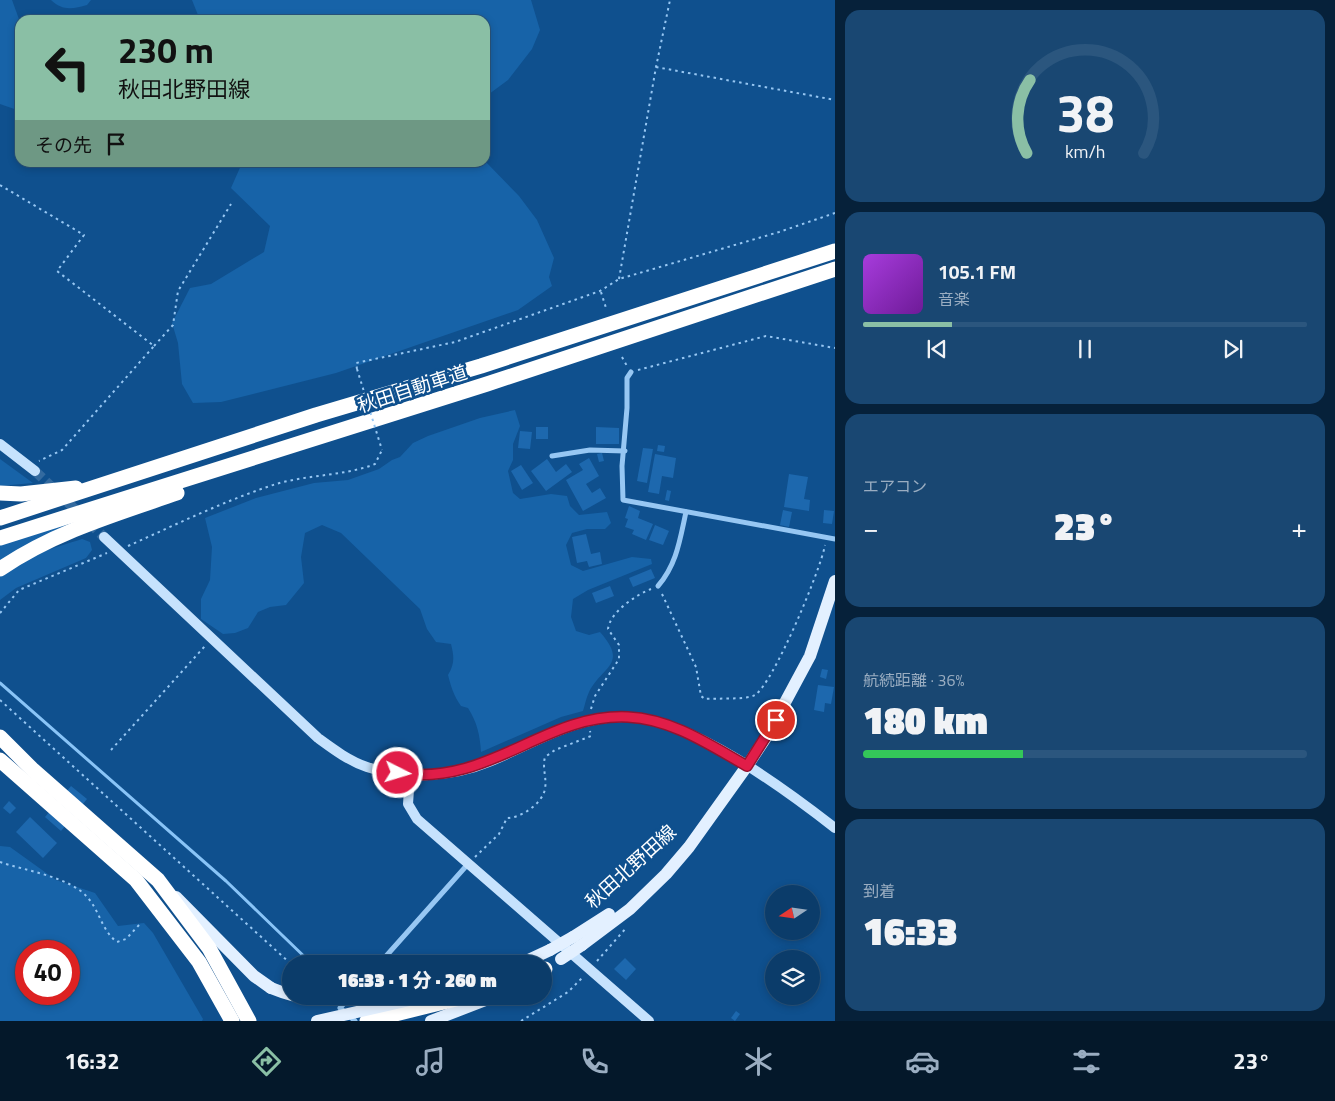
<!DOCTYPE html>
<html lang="ja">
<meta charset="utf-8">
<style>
body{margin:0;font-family:"Titillium Web","Noto Sans JP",sans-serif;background:#194772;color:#f1f3f6;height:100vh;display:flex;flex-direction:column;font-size:19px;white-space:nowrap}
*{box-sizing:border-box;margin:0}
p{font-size:16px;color:#9aadc1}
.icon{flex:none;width:28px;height:28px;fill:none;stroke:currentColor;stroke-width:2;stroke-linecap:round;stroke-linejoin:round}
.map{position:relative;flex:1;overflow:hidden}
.drawer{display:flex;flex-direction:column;gap:10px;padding:10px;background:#06213a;width:500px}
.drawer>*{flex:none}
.top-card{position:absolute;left:15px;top:15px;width:475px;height:152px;border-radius:15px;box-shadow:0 2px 8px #0003,0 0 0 1px #2b567e;background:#8abfa5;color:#111;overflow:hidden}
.needle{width:32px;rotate:257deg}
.tools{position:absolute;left:765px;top:885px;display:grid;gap:10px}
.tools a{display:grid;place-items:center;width:55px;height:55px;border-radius:50%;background:#0b3c6a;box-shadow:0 2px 8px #0003,0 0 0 1px #2b567e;font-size:25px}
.speed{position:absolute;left:15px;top:940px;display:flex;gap:10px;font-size:25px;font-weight:700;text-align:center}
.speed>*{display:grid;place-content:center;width:65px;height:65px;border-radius:50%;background:#0b3c6a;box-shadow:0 2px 8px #0003,0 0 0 1px #2b567e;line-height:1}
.speed .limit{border:8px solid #d22;background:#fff;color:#111}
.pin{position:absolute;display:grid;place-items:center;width:42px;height:42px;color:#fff;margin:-21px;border:2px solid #fff;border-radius:50%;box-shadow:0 1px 5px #0007}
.me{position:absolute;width:55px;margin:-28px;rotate:95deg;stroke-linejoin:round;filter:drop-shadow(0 0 4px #0008)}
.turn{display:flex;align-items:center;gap:18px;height:105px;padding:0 20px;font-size:22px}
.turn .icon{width:65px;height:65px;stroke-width:2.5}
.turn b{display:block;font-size:35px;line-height:42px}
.then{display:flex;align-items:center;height:48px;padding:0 20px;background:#0003;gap:10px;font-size:19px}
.big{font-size:38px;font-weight:800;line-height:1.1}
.drawer .widget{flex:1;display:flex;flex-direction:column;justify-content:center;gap:8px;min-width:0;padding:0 18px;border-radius:15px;background:#194772}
.drawer .dial{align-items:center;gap:0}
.dial svg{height:130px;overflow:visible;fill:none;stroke:#2b567e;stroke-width:7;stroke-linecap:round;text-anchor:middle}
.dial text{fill:#f1f3f6;stroke:none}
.song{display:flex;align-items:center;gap:15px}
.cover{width:60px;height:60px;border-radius:8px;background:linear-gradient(135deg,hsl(280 70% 55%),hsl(280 70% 35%))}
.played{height:5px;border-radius:2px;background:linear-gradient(90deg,#8abfa5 20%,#2b567e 20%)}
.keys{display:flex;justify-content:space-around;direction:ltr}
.heat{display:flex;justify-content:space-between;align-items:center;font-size:28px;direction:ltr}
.charge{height:8px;border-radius:4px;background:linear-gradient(90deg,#34c759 36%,#2b567e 0)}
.trip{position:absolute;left:282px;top:955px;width:270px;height:50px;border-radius:25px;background:#0b3c6a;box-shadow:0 2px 8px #0003,0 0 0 1px #2b567e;font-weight:800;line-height:50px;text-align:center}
.tabs{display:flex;height:80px;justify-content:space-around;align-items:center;background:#04182a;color:#9aadc1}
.tabs .icon{width:35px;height:35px}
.tabs .selected{color:#8abfa5}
.tabs b{font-size:22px;color:#f1f3f6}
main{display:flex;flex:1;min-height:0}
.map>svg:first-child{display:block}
.green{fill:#1763a8;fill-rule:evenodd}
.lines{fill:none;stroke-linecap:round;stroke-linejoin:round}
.stream{stroke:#89c4f7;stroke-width:3}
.building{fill:#1d68ae}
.secondary-tunnel{stroke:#336a9f;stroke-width:10;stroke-dasharray:10 5;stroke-linecap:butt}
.path{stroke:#97c7f3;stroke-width:2;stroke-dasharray:2.5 4;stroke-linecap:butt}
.street{stroke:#97c7f3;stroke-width:5}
.secondary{stroke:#c6e2fd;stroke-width:10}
.primary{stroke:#e3f0ff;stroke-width:12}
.highway{stroke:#fff;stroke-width:15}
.path-bridge{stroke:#97c7f3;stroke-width:2;stroke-dasharray:2.5 4;stroke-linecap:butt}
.primary-bridge{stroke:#e3f0ff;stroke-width:12}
.route-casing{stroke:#92132f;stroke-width:12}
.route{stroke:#e11d48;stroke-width:9}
.labels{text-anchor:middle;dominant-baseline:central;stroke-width:5;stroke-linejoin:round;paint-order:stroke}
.street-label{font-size:19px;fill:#fff;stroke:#0f508e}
</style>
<main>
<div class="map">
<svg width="835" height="1021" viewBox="0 0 835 1021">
<rect width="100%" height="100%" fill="#0f508e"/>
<g class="green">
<polygon points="0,0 12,0 20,22 20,111 0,104"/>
<path d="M 51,0 L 91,0 L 87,5 C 73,9 62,11 51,0 Z"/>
<polygon points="192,0 531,0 540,30 532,49 508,80 485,97 485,20 200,20"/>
<polygon points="485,161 519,196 537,220 554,258 549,277 552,286 518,310 336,373 221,402 193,403 182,384 178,343 172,323 190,288 211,284 264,252 270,226 231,188 242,163"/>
<path d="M 515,410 L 520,426 L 513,444 L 513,460 L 508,471 L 513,493 L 520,499 L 551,494 L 567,496 L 570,506 L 579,515 L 607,512 L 611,523 L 605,529 L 587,529 L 572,533 L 566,545 L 571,565 L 583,571 L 632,557 L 651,559 L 652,564 L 588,590 L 573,599 L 571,617 L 576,631 L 589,635 L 600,632 C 629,665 602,666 589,692 C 586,698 585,705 583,711 L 561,717 L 481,752 C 480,735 477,722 468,708 L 461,706 C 454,696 451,687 448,675 C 455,664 454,656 451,644 L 436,642 L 427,629 L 420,609 L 341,533 L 322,525 L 305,533 L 301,557 L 304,583 L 286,605 L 270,607 L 258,612 L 248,628 L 235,633 L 223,634 L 201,619 L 201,599 L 210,580 L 212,547 L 205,518 L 256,498 L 314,483 L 348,480 L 379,469 L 392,460 L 400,457 L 413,443 L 428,436 L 480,418 Z"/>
<polygon points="0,459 33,483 0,486"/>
<polygon points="65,523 66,527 0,562 0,545"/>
<path d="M 82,539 L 90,542 L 92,550 L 86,558 L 16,588 L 0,600 L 0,577 C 20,556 55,548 82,539 Z"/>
<path d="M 0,846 L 10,847 L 56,880 L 95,893 L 118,926 L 144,923 L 153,933 L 203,1019 L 202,1021 L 0,1021 ZM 26,951 L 69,951 L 69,994 L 26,994 Z"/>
</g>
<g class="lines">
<polyline class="stream" points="0,683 226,881 312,964"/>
</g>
<g class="building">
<rect x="536" y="427" width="12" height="12"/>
<polygon points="596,427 619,428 619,444 596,444"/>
<polygon points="520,431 532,432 530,449 518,448"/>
<polygon points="658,445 665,446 664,452 657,451"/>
<polygon points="643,448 653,449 647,483 637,481"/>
<polygon points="602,453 604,461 599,462 597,454"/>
<polygon points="655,454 676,458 673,478 662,476 659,494 648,492"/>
<polygon points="589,458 599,476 586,484 592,493 600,488 606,498 583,511 566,480 583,470 579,464"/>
<polygon points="547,459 556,472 566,464 572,472 546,491 531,471"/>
<polygon points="521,465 533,483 522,490 511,471"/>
<polygon points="789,474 808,477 804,499 810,500 809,511 784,507"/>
<polygon points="667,490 671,491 669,501 665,500"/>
<polygon points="629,506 640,511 638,518 653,524 646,540 632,534 634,530 625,527 628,519 625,518"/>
<polygon points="783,510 792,512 789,527 780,525"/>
<polygon points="824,510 834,511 832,524 823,523"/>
<polygon points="655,525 669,531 663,545 649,540"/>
<polygon points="586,534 591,554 600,552 602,564 589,567 587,561 577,563 572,537"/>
<polygon points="651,569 655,578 633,587 629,578"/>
<polygon points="610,586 614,596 596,603 592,593"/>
<polygon points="822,669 828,670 826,679 820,677"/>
<polygon points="818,685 834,687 831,704 825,703 824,712 814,710"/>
<polygon points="71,786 87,799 61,831 45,817"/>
<polygon points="9,801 16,808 10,814 3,808"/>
<polygon points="30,817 57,843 43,858 16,832"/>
<polygon points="625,958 636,969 626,980 614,969"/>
<polygon points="736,1011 740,1014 735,1021 731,1018"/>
</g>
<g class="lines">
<polyline class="secondary-tunnel" points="35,471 104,537"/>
<g class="path">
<polyline points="656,67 835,100"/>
<polyline points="0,185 84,235 57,271 154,346 62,450 39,461"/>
<polyline points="619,279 656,67 670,0"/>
<polyline points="601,292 606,308"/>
<polyline points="154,346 173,325 178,291 231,204"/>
<polyline points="622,357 627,366"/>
<polyline points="357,369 356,363 455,342 600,291 619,279 779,232 835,213"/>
<polyline points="638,370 766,336 835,348"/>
<path d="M 128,546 C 175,525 222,502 270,486 C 304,474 342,477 375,464 L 382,450"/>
<path d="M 662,594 L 696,667 L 701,696 L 705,699 C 716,698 747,700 755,695 C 773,684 821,569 825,545"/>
<polyline points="0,613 19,590 107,553"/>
<polyline points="0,700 291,964"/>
<path d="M 591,709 L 595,696 L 619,659 L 619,645 L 608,629 C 610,612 636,595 651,589"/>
<polyline points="111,750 205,646"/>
<path d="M 475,857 L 499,834 L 507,818 C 521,818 542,804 545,789 C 547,778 542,768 545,757 L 555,750 L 591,736 L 590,731"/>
<path d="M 0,862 C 26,871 71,877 88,898 C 100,912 102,931 117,942 L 126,939 L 139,925"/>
<polyline points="597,961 627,927"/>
<polyline points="521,1021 568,992 584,976"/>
</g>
<g class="street">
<polyline points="631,372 627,378 627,408 622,466 623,500 835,539"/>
<polyline points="552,456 590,450 625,451"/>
<path d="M 658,586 C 677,564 680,539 686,512"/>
<polyline points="379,964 468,864"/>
<polyline points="347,1000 340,1008 355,1021"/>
</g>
<g class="secondary">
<polyline points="0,444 35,471"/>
<path d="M 104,537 L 318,738 C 333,749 349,761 367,767 C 405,780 453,777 489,762 C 535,743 576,715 628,717 C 691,719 785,789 835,828"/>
<polyline points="410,775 408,804 417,819 649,1021"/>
</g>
<g class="primary">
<polyline points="176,897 254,976 271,988"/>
<polyline points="573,937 609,914"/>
<polyline points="582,945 630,909 666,874 689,847 747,766 767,736 810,656 835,581"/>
<polyline points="520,964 550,950"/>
<polyline points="414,999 424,996"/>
<polyline points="431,1021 496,996"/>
</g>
<g class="highway">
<polyline points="0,493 21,494 76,488"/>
<polyline points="0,518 316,415 481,366 835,251"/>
<polyline points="0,538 487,384 835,269"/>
<path d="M 0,569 C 54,532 116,514 177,493"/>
<polyline points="0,737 33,770 158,880 209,948 249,1021"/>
<polyline points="0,760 136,880 199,962 232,1021"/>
<polyline points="544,969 545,969"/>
<polyline points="367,1021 468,996"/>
</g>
<polyline class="path-bridge" points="357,369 382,450"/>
<g class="primary-bridge">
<polyline points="550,950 573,937"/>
<polyline points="561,959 582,945"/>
<path d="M 271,988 C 303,1001 321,1001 354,996"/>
<polyline points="317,1021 414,999"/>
</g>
</g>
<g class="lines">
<g class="route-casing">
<path id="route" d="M 398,773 C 490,787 544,713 628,717 C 672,719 710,745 747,766 L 776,720"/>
</g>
<use href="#route" class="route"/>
</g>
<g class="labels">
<g class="street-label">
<text transform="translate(412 388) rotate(-18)">秋田自動車道</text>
<text transform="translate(630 866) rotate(-42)">秋田北野田線</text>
</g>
</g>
</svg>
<div class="tools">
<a><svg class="needle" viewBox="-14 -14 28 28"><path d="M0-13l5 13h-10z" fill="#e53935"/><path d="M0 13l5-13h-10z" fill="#9aadc1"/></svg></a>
<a><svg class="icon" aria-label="layers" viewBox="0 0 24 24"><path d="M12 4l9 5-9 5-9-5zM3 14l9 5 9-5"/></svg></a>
</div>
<div class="speed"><div class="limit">40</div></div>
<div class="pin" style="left:776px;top:720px;background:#d93025"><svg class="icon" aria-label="arrive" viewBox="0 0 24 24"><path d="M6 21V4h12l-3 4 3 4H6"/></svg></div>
<svg class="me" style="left:398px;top:773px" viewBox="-20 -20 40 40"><circle r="17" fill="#e11d48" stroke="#fff" stroke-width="3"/><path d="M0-11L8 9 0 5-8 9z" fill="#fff"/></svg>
<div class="trip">16:33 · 1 分 · 260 m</div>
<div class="top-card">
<div class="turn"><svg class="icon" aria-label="left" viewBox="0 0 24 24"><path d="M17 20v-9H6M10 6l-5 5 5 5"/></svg><div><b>230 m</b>秋田北野田線</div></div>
<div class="then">その先<svg class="icon" aria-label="arrive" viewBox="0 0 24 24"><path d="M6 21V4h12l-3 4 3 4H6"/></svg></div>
</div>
</div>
<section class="drawer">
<div class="widget dial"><svg viewBox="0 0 100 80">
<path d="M14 69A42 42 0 1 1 86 69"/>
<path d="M14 69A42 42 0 0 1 16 24" stroke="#8abfa5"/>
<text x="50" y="56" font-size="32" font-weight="700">38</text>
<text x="50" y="72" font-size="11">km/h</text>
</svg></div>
<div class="widget">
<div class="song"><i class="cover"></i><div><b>105.1 FM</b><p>音楽</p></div></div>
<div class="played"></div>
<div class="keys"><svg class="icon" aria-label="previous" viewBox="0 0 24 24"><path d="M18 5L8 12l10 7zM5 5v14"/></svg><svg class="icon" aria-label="pause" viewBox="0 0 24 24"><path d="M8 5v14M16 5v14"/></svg><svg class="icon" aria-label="next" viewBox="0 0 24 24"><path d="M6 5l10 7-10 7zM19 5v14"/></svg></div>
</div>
<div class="widget"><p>エアコン</p>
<div class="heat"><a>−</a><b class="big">23°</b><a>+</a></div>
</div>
<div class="widget"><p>航続距離 · 36%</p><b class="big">180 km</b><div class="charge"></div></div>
<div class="widget"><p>到着</p><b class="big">16:33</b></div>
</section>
</main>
<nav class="tabs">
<b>16:32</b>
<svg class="icon selected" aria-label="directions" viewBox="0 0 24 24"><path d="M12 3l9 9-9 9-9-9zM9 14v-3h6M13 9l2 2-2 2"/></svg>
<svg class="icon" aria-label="music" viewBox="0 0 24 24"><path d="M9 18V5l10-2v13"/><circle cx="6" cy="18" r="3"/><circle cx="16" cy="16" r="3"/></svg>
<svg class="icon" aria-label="phone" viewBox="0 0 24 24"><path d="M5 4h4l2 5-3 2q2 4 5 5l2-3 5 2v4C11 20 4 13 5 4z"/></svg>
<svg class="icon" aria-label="climate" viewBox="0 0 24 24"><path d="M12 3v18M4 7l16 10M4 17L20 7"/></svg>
<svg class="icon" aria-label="car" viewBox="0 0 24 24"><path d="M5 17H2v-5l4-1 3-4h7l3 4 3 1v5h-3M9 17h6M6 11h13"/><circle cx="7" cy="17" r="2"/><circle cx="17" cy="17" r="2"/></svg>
<svg class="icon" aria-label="filters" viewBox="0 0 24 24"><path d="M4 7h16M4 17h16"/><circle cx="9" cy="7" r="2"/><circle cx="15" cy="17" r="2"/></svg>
<b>23°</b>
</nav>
